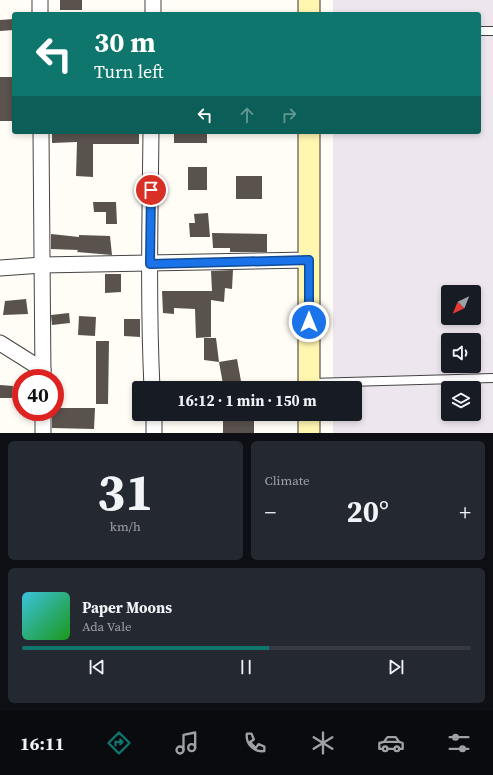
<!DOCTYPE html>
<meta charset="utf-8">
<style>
body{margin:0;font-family:"Source Serif 4",serif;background:#242831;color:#f1f3f6;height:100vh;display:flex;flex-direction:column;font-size:15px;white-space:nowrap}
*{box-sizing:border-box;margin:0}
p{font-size:13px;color:#9ea1a6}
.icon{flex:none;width:22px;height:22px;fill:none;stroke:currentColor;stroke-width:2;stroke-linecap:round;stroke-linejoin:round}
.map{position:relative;height:433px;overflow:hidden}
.panel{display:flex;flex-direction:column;gap:8px;padding:8px;background:#0d0f14;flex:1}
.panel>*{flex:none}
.banner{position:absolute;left:12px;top:12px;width:469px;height:122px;border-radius:4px;box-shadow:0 2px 6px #0003;background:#0f766e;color:#fff;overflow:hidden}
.needle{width:26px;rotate:223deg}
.controls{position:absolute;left:441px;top:285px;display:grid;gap:8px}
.controls a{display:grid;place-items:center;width:40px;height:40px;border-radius:4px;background:#171b24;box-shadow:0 2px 6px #0003;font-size:20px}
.speed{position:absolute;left:12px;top:369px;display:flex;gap:8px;font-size:20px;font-weight:700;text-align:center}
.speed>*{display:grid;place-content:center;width:52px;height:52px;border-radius:50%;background:#171b24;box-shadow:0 2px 6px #0003;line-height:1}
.speed .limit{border:6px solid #d22;background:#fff;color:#111}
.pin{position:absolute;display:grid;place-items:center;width:34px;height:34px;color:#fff;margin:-17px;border:2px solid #fff;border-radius:50%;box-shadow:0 1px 4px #0007}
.me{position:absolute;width:44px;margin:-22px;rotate:0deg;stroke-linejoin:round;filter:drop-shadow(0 0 3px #0008)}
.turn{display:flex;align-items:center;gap:14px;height:84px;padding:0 16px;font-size:18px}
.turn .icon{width:52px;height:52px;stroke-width:2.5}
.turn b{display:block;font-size:28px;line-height:34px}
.lanes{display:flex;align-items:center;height:38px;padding:0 16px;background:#0003;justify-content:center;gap:20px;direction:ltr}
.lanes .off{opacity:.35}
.big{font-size:30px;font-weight:700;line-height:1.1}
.panel .tile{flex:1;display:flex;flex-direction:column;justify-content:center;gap:6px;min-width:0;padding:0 14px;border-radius:6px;background:#242831}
.panel .dial{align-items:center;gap:0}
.dial b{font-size:52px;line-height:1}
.song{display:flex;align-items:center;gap:12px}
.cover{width:48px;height:48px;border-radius:6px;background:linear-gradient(135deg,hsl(190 70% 55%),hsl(120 70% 35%))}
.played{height:4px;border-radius:2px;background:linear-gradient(90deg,#0f766e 55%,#363941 55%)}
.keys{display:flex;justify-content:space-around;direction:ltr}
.heat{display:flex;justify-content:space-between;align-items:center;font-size:22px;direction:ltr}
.panel .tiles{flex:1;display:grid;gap:8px;grid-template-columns:1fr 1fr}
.tile:last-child{grid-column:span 2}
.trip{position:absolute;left:132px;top:381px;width:230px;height:40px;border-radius:4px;background:#171b24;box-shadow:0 2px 6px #0003;font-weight:700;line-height:40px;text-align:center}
.tabs{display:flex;height:64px;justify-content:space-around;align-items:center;background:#090b0e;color:#9ea1a6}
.tabs .icon{width:28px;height:28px}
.tabs .current{color:#0f766e}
.tabs b{font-size:18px;color:#f1f3f6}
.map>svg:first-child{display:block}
.industrial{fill:#eee6ef;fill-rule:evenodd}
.building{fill:#5a524d}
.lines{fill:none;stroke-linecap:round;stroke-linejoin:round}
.lane-casing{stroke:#444;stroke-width:10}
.street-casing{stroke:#444;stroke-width:17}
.secondary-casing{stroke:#333;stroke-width:23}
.lane{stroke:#fff;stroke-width:8}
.street{stroke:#fff;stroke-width:15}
.secondary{stroke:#fff6b0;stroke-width:21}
.route-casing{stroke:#114b97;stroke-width:10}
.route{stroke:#1a73e8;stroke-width:7}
</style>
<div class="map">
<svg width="493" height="433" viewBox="0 0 493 433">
<rect width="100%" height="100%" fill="#fffdf5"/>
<path class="industrial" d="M 333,0 L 493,0 L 493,433 L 333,433 L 333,414 L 355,414 L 355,388 L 333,388 L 333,132 L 479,132 L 479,14 L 333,14 ZM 448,292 L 474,292 L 474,318 L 448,318 ZM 448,340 L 474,340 L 474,366 L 448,366 ZM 448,388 L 474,388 L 474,414 L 448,414 Z"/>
<g class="building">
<rect x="60" y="0" width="22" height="10"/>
<polygon points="14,19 14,30 0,31 0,20"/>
<rect x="0" y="77" width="14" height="44"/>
<polygon points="52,132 139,132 139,144 93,144 93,177 76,176 77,142 52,143"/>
<rect x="174" y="132" width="33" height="11"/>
<rect x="188" y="167" width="19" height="23"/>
<rect x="236" y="176" width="26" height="23"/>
<polygon points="93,202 116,202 117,224 106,224 106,212 94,212"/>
<polygon points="208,213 210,237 190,237 189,223 195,223 194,214"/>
<polygon points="212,233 267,234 267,252 230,252 230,248 213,248"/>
<polygon points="51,234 79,237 79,235 110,236 112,255 77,252 78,250 51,249"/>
<polygon points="233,270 232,289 225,288 224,302 211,300 211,337 196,338 195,309 174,308 174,314 163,313 162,291 212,291 211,271"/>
<polygon points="105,274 121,274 121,292 105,293"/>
<polygon points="26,299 28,314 3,315 5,301"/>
<polygon points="69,313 70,323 52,325 51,315"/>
<polygon points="79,316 96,317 95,336 78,335"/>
<polygon points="124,319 140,319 140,337 124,336"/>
<polygon points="204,338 216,338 219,362 204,360"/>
<polygon points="96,341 109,341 108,404 96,404"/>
<polygon points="237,359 241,381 223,384 219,362"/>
<polygon points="0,385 13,386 12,398 0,398"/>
<polygon points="55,408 95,408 94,429 52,428 52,412 55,412"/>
<rect x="223" y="414" width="31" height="19"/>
</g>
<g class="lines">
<g class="lane-casing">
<g id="lane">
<polyline points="479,31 493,31"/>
<polyline points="310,383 493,378"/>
</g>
</g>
<g class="street-casing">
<g id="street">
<polyline points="40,0 40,14"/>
<polyline points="153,14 153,0"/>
<polyline points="41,132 43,378"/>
<path d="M 151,132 C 150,217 148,303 152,388"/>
<polyline points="0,268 42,265 309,260"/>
<polyline points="0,343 43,370"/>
<polyline points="43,412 43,433"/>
<polyline points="154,414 154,433"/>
</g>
</g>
<g class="secondary-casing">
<g id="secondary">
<polyline points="309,0 309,14"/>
<polyline points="309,388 309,132"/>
<polyline points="309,433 309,414"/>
</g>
</g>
<use href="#lane" class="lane"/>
<use href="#street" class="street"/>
<use href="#secondary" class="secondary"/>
</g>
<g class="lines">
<g class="route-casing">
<polyline id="route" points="151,190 150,264 309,260 309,322"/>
</g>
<use href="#route" class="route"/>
</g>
</svg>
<div class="controls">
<a><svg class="needle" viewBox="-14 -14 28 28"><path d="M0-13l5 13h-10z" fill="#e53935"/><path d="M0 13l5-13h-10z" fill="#9ea1a6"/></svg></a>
<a><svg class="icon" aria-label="sound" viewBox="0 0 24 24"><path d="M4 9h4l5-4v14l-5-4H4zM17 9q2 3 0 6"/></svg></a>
<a><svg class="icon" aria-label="layers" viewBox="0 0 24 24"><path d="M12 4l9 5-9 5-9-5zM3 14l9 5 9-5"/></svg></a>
</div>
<div class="speed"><div class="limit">40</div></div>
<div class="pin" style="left:151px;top:190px;background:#d93025"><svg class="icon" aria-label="arrive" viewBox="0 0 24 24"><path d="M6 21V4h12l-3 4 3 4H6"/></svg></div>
<svg class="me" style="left:309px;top:322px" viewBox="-20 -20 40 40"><circle r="17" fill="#1a73e8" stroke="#fff" stroke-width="3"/><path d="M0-11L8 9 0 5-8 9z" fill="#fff"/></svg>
<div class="trip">16:12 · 1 min · 150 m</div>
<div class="banner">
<div class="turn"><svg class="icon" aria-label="left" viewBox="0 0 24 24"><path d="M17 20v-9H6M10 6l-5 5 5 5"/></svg><div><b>30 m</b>Turn left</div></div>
<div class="lanes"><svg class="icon" aria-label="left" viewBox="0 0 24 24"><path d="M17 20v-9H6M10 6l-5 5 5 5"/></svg><svg class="icon off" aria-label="ahead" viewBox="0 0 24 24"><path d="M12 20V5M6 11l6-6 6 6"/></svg><svg class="icon off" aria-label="right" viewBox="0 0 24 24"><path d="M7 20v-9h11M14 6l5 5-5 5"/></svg></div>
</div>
</div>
<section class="panel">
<div class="tiles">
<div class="tile dial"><b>31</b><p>km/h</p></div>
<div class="tile"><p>Climate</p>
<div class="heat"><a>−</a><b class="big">20°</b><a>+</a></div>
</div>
<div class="tile">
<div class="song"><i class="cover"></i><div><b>Paper Moons</b><p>Ada Vale</p></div></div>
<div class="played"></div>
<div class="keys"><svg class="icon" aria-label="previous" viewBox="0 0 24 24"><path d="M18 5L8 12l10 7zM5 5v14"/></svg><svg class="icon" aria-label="pause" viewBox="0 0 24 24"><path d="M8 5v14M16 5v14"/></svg><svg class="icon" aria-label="next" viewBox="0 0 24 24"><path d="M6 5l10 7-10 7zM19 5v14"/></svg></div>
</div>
</div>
</section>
<nav class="tabs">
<b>16:11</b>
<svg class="icon current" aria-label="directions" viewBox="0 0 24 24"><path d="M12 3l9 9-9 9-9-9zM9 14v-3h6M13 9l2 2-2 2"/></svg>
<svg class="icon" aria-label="music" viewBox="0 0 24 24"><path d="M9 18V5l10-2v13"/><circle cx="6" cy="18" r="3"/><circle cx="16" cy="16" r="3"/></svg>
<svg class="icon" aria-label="phone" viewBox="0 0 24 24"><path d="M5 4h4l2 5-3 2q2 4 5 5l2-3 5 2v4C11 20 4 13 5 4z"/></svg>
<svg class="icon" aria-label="climate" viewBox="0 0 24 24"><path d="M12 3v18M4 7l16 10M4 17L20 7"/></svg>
<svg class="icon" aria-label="car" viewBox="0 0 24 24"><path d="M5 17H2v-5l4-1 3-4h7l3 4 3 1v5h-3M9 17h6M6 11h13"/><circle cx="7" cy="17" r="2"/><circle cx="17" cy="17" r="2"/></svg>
<svg class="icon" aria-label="filters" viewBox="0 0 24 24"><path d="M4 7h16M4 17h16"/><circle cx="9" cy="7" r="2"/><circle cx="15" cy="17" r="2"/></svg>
</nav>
